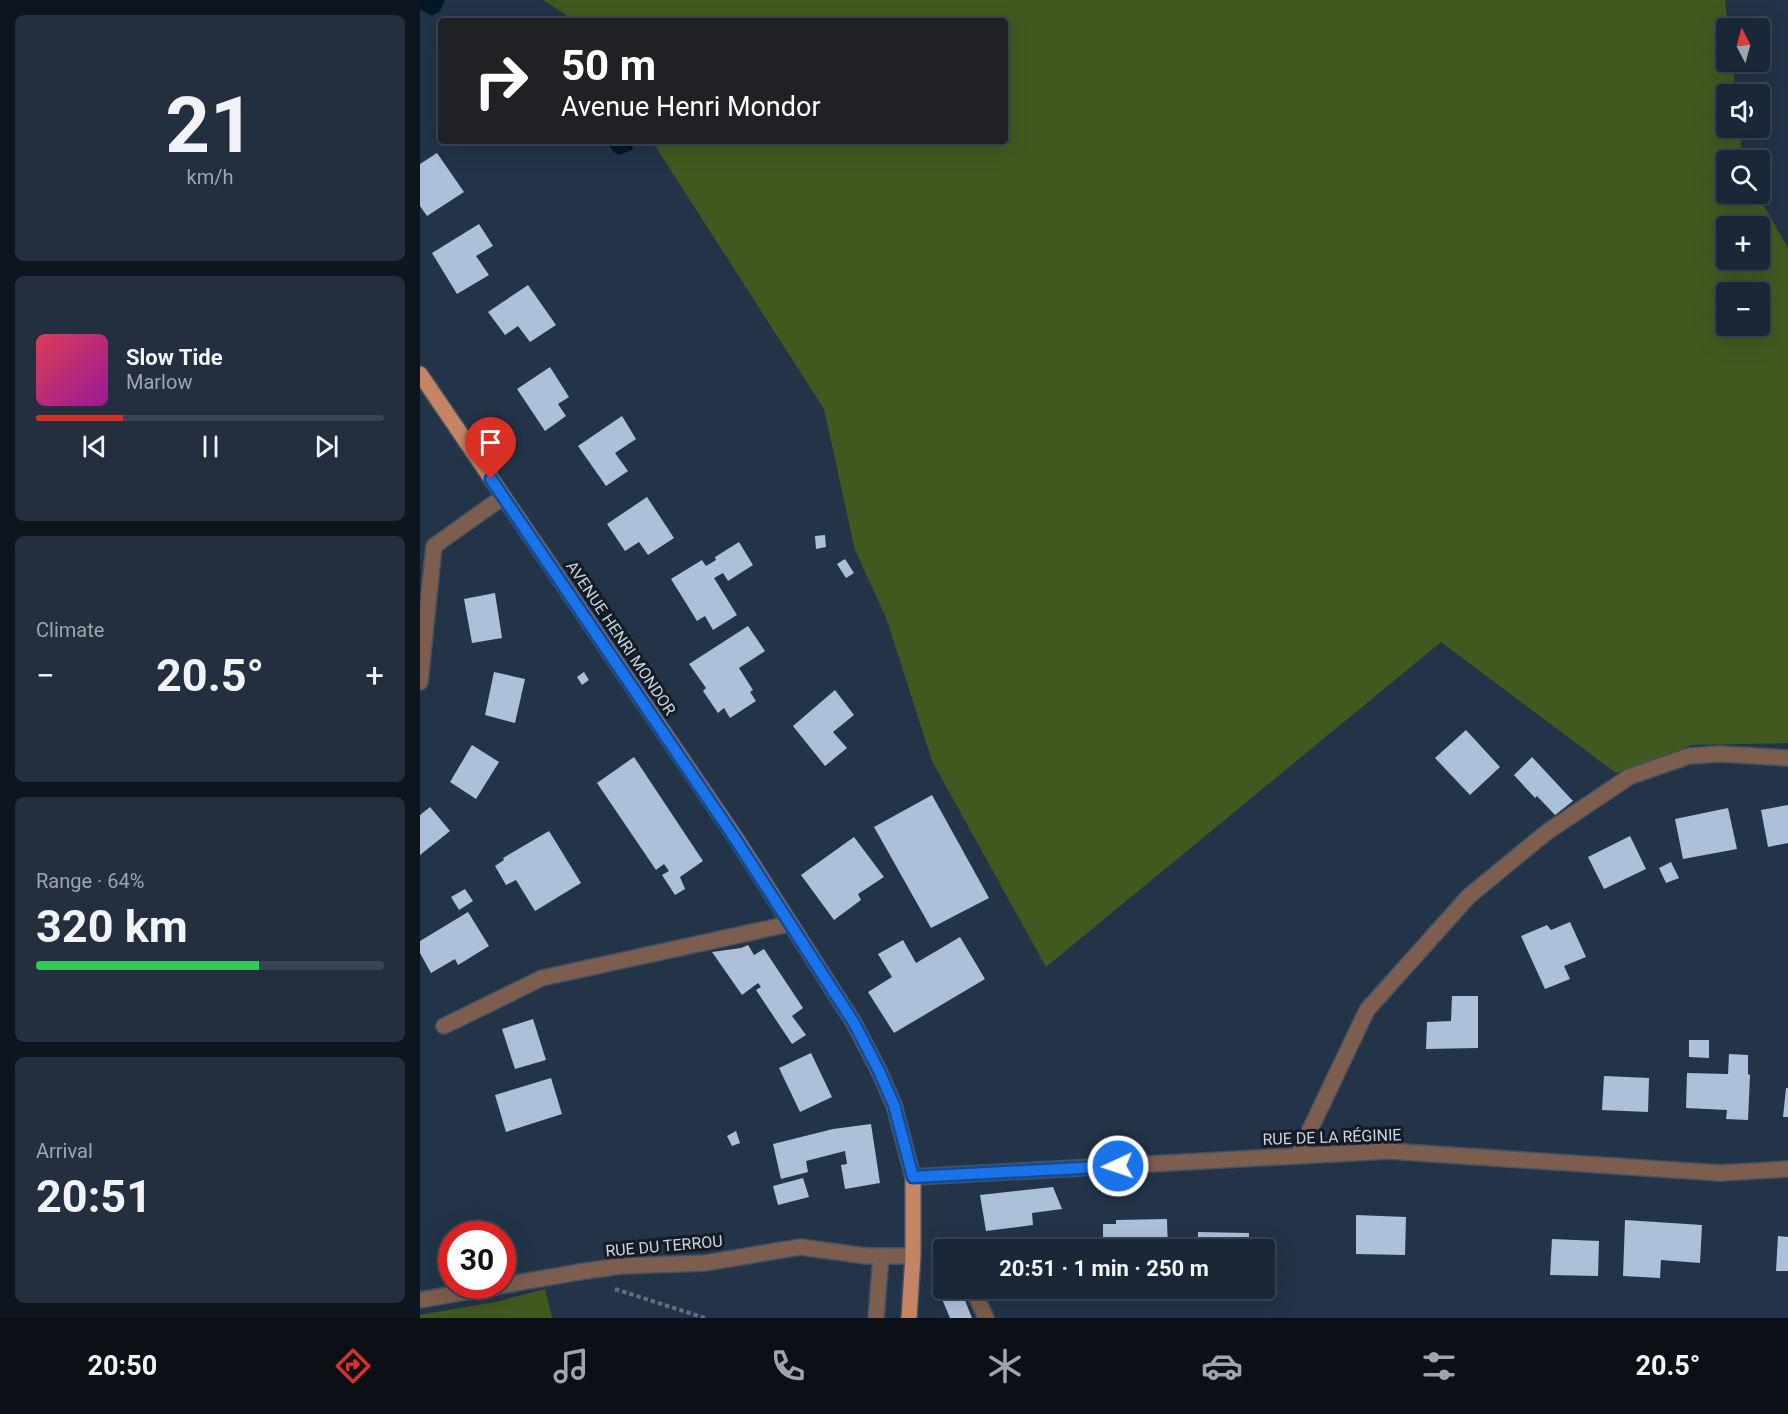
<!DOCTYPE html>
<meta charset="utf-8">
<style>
body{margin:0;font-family:Roboto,sans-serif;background:#232f3e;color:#f1f3f6;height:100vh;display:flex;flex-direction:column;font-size:22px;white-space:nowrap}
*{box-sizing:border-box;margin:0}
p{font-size:20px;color:#9fa5ad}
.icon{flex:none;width:33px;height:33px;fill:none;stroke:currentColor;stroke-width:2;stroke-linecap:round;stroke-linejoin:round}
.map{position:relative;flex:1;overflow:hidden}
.sheet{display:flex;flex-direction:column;gap:15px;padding:15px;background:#0e151e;width:420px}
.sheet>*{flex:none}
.hud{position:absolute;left:18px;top:18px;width:570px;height:126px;border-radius:6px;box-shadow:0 6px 24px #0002,0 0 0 2px #384451;background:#202124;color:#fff;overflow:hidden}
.needle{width:39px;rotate:354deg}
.buttons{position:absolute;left:1296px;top:18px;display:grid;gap:12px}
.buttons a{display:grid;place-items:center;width:54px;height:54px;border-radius:6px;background:#1a2736;box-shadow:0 6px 24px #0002,0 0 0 2px #384451;font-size:30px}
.speed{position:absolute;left:18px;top:1221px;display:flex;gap:12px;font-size:30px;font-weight:700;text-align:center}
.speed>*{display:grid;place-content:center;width:78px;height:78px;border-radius:50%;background:#1a2736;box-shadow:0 6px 24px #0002,0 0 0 2px #384451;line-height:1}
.speed .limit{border:9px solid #d22;background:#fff;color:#111}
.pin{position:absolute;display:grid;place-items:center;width:51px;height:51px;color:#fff;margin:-62px -26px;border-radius:50% 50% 50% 0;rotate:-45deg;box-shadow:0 0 6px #0007}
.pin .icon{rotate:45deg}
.me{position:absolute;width:66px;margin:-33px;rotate:267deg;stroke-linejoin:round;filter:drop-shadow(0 0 4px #0008)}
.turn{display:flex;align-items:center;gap:21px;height:126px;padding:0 24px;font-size:27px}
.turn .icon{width:78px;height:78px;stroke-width:2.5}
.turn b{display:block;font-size:42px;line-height:51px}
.big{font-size:45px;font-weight:700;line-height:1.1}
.sheet .card{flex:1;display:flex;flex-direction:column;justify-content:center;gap:9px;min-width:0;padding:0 21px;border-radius:9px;background:#232f3e}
.sheet .dial{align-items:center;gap:0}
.dial b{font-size:78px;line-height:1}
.song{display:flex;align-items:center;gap:18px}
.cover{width:72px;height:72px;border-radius:9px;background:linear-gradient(135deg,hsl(350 70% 55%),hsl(300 70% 35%))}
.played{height:6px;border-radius:3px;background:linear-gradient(90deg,#d93025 25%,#384451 25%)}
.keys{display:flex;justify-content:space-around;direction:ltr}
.heat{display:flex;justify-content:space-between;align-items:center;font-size:33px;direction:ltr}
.charge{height:9px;border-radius:4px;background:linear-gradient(90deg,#34c759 64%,#384451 0)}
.trip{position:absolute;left:513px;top:1239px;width:342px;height:60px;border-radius:6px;background:#1a2736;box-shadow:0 6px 24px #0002,0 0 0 2px #384451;font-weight:700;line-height:60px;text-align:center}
.dock{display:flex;height:96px;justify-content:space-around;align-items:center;background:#0a1016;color:#9fa5ad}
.dock .icon{width:42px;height:42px}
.dock .on{color:#d93025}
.dock b{font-size:27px;color:#f1f3f6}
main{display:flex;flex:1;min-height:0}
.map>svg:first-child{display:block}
.green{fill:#41591f;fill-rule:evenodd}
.water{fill:#001925}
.building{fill:#acc0d9}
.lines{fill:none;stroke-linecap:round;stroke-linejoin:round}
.minor-casing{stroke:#415164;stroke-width:18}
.major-casing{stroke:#415164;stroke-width:18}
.path{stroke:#606f80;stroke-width:4;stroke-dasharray:4.5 3;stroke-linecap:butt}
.minor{stroke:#7d5d4d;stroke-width:15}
.major{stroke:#c58565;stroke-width:15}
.route-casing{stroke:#114b97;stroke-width:15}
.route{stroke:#1a73e8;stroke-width:10}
.labels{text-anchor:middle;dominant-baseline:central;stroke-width:6;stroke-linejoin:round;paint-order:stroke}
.street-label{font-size:16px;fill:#cad4e1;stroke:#141b24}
</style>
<main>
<section class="sheet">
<div class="card dial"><b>21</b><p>km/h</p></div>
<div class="card">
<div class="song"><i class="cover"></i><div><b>Slow Tide</b><p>Marlow</p></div></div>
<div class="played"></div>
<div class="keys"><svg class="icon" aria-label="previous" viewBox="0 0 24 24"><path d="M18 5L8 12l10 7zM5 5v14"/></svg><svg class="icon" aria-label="pause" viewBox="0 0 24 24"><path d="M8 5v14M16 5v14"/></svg><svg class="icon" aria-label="next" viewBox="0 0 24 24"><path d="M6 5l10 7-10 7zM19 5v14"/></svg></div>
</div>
<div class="card"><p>Climate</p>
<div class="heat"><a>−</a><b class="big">20.5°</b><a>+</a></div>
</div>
<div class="card"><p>Range · 64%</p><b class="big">320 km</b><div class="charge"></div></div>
<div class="card"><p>Arrival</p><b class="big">20:51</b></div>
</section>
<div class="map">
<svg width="1368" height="1318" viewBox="0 0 1368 1318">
<rect width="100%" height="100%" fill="#233448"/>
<g class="green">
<path d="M 123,0 L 1305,0 L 1308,28 L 1306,28 L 1306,62 L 1312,62 L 1316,94 L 1306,94 L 1306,128 L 1319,128 L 1323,160 L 1306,160 L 1306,194 L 1337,194 L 1368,248 L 1368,743 L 1272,745 L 1196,773 L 1021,642 L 626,967 L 512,761 L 467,620 L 435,550 L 404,409 L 232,141 L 585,141 L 585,21 L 155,21 ZM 1306,226 L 1340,226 L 1340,260 L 1306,260 ZM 1306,292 L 1340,292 L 1340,326 L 1306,326 Z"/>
<polygon points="125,1289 132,1318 0,1318 0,1315 80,1301"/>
</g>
<g class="water">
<polygon points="0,0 25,0 20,11 12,16 0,9"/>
<polygon points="185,141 214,141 212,150 199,155 194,152"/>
</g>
<g class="building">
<polygon points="17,153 44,192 7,216 0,206 0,164"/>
<polygon points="59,224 73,246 56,256 69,275 37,294 12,253"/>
<polygon points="108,285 136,325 110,342 98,326 85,335 68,312"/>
<polygon points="130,367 149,397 138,404 146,416 125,431 97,389"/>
<polygon points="202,416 216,439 195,453 208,471 186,486 158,446"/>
<polygon points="227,497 254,538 228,555 219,542 205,551 187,524"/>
<polygon points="405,535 406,547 396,549 395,536"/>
<polygon points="319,542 333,565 308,581 303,573 294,578 317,615 293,630 285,616 277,621 251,579 282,560 286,566 296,560 295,557"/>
<polygon points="425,559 434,573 426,578 417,564"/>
<polygon points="75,593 82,638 52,643 44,599"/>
<polygon points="328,626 345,651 319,668 333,690 330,692 336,701 310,718 304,708 298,713 283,691 286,688 269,664"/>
<polygon points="74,672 105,679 95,723 65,715"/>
<polygon points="164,672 169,680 162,685 157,677"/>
<polygon points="415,690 434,715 413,732 427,748 405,766 373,726"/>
<polygon points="1046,730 1080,767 1050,795 1015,758"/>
<polygon points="52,745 79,762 56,799 30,782"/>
<polygon points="214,757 283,861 260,877 265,889 255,895 242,875 249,871 244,864 236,870 177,783"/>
<polygon points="1112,757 1153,801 1135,815 1117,796 1115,798 1094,775"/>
<polygon points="512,795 569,898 511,928 454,827"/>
<polygon points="1368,805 1368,843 1348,847 1341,810"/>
<polygon points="10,807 30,831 0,855 0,815"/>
<polygon points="1308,808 1317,849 1263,859 1255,819"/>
<polygon points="129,831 161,883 115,911 96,880 86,885 75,866 84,860 83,858"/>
<polygon points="1210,836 1226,869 1184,889 1168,857"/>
<polygon points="434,837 464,877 438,894 441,900 414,920 381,875"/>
<polygon points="1251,862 1259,878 1246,883 1239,868"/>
<polygon points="45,889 53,901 39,910 31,897"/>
<polygon points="48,912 69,946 38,965 35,959 11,973 0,953 0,941"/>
<polygon points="1150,922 1166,957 1144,966 1150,979 1125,989 1101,936 1127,925 1131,930"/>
<polygon points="540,937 565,979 474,1033 448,992 472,977 458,954 483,940 496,963"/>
<polygon points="328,945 334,955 344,949 383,1008 372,1016 386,1035 372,1044 336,990 341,987 338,983 322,995 292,952 321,948"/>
<polygon points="1032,996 1058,996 1058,1048 1006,1049 1007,1022 1031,1021"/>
<polygon points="113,1019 126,1060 95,1069 82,1029"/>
<polygon points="1269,1040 1289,1040 1289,1058 1269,1057"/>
<polygon points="391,1053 412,1097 380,1112 359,1068"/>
<polygon points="1309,1054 1328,1055 1328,1074 1330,1075 1328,1120 1306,1119 1307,1110 1266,1108 1267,1073 1308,1074"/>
<polygon points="1184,1076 1229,1078 1228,1112 1182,1110"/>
<polygon points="131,1078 142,1114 86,1132 75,1095"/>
<polygon points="1366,1088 1368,1088 1368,1117 1363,1117"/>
<polygon points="451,1124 460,1183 425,1189 421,1165 427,1164 425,1151 386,1161 388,1172 361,1179 353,1144 413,1129"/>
<polygon points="316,1131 320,1143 312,1146 307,1136"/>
<polygon points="383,1178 389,1197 358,1205 353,1186"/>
<polygon points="633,1187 642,1209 612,1213 613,1225 566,1231 560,1195"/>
<polygon points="936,1215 986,1217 985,1255 936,1254"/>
<polygon points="747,1219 748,1250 683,1250 683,1224 696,1224 696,1220"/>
<polygon points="1205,1220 1282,1225 1280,1263 1241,1260 1240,1278 1203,1276"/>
<polygon points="778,1232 829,1233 829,1250 778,1250"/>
<polygon points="1358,1236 1368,1237 1368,1271 1356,1271"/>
<polygon points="1132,1239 1179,1241 1178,1276 1130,1275"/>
<polygon points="529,1288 540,1288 552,1318 530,1318 522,1299 527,1297 525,1291"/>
</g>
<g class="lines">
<g class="minor-casing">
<g id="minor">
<polyline points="0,682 14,546 83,497"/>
<polyline points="24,1026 122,978 369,924"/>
<polyline points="878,1155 947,1010 1049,896 1127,832 1209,777 1269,756 1300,754 1368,758"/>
<polyline points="493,1177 968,1151 1300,1173 1368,1169"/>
<polyline points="553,1289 566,1318"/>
<polyline points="0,1300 159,1272 200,1266 285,1263 380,1247 446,1256 493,1256"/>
<polyline points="456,1318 461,1256"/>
</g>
</g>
<g class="major-casing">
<polyline id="major" points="0,374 317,840 434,1023 459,1071 474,1105 493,1177 493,1256 489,1318"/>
</g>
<g class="path">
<polyline points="512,1259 524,1260"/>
<polyline points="195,1289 285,1318"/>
</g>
<use href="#minor" class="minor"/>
<use href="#major" class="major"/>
</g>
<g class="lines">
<g class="route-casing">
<polyline id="route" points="71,479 316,840 434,1023 459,1071 474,1105 493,1177 698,1166"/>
</g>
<use href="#route" class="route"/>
</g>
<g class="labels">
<g class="street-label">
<text transform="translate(201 638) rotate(56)">AVENUE HENRI MONDOR</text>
<text transform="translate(912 1137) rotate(-2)">RUE DE LA RÉGINIE</text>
<text transform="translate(244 1246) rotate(-5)">RUE DU TERROU</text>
</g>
</g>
</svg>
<div class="buttons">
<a><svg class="needle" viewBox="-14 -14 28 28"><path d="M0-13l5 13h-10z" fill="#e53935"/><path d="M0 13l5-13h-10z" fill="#9fa5ad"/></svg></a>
<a><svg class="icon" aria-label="sound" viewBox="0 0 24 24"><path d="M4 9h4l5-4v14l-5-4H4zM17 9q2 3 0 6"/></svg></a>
<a><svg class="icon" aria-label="search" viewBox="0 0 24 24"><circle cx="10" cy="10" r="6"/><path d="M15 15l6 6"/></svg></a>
<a>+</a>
<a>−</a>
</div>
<div class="speed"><div class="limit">30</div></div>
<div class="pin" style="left:71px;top:479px;background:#d93025"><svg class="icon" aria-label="arrive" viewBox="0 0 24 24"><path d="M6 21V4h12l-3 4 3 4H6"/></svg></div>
<svg class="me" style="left:698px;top:1166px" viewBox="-20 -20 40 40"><circle r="17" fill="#1a73e8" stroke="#fff" stroke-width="3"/><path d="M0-11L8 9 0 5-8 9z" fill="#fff"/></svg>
<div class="trip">20:51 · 1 min · 250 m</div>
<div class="hud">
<div class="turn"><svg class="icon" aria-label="right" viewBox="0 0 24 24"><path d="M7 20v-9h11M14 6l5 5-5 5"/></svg><div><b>50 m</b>Avenue Henri Mondor</div></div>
</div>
</div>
</main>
<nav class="dock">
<b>20:50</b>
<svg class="icon on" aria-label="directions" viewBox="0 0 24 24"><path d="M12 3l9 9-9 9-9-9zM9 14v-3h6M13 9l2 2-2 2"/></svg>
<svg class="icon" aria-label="music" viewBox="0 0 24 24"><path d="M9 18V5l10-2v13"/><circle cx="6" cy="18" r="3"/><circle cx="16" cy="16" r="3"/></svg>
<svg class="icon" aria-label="phone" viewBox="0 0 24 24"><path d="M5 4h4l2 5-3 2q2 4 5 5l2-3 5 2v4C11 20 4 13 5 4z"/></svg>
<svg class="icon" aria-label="climate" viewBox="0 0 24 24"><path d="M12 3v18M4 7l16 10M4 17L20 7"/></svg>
<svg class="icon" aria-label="car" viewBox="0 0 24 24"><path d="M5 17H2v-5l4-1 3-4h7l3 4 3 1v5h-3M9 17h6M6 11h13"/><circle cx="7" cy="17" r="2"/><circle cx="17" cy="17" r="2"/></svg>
<svg class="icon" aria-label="filters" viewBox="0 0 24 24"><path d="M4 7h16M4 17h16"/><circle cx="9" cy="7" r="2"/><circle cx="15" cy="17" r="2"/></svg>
<b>20.5°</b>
</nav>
